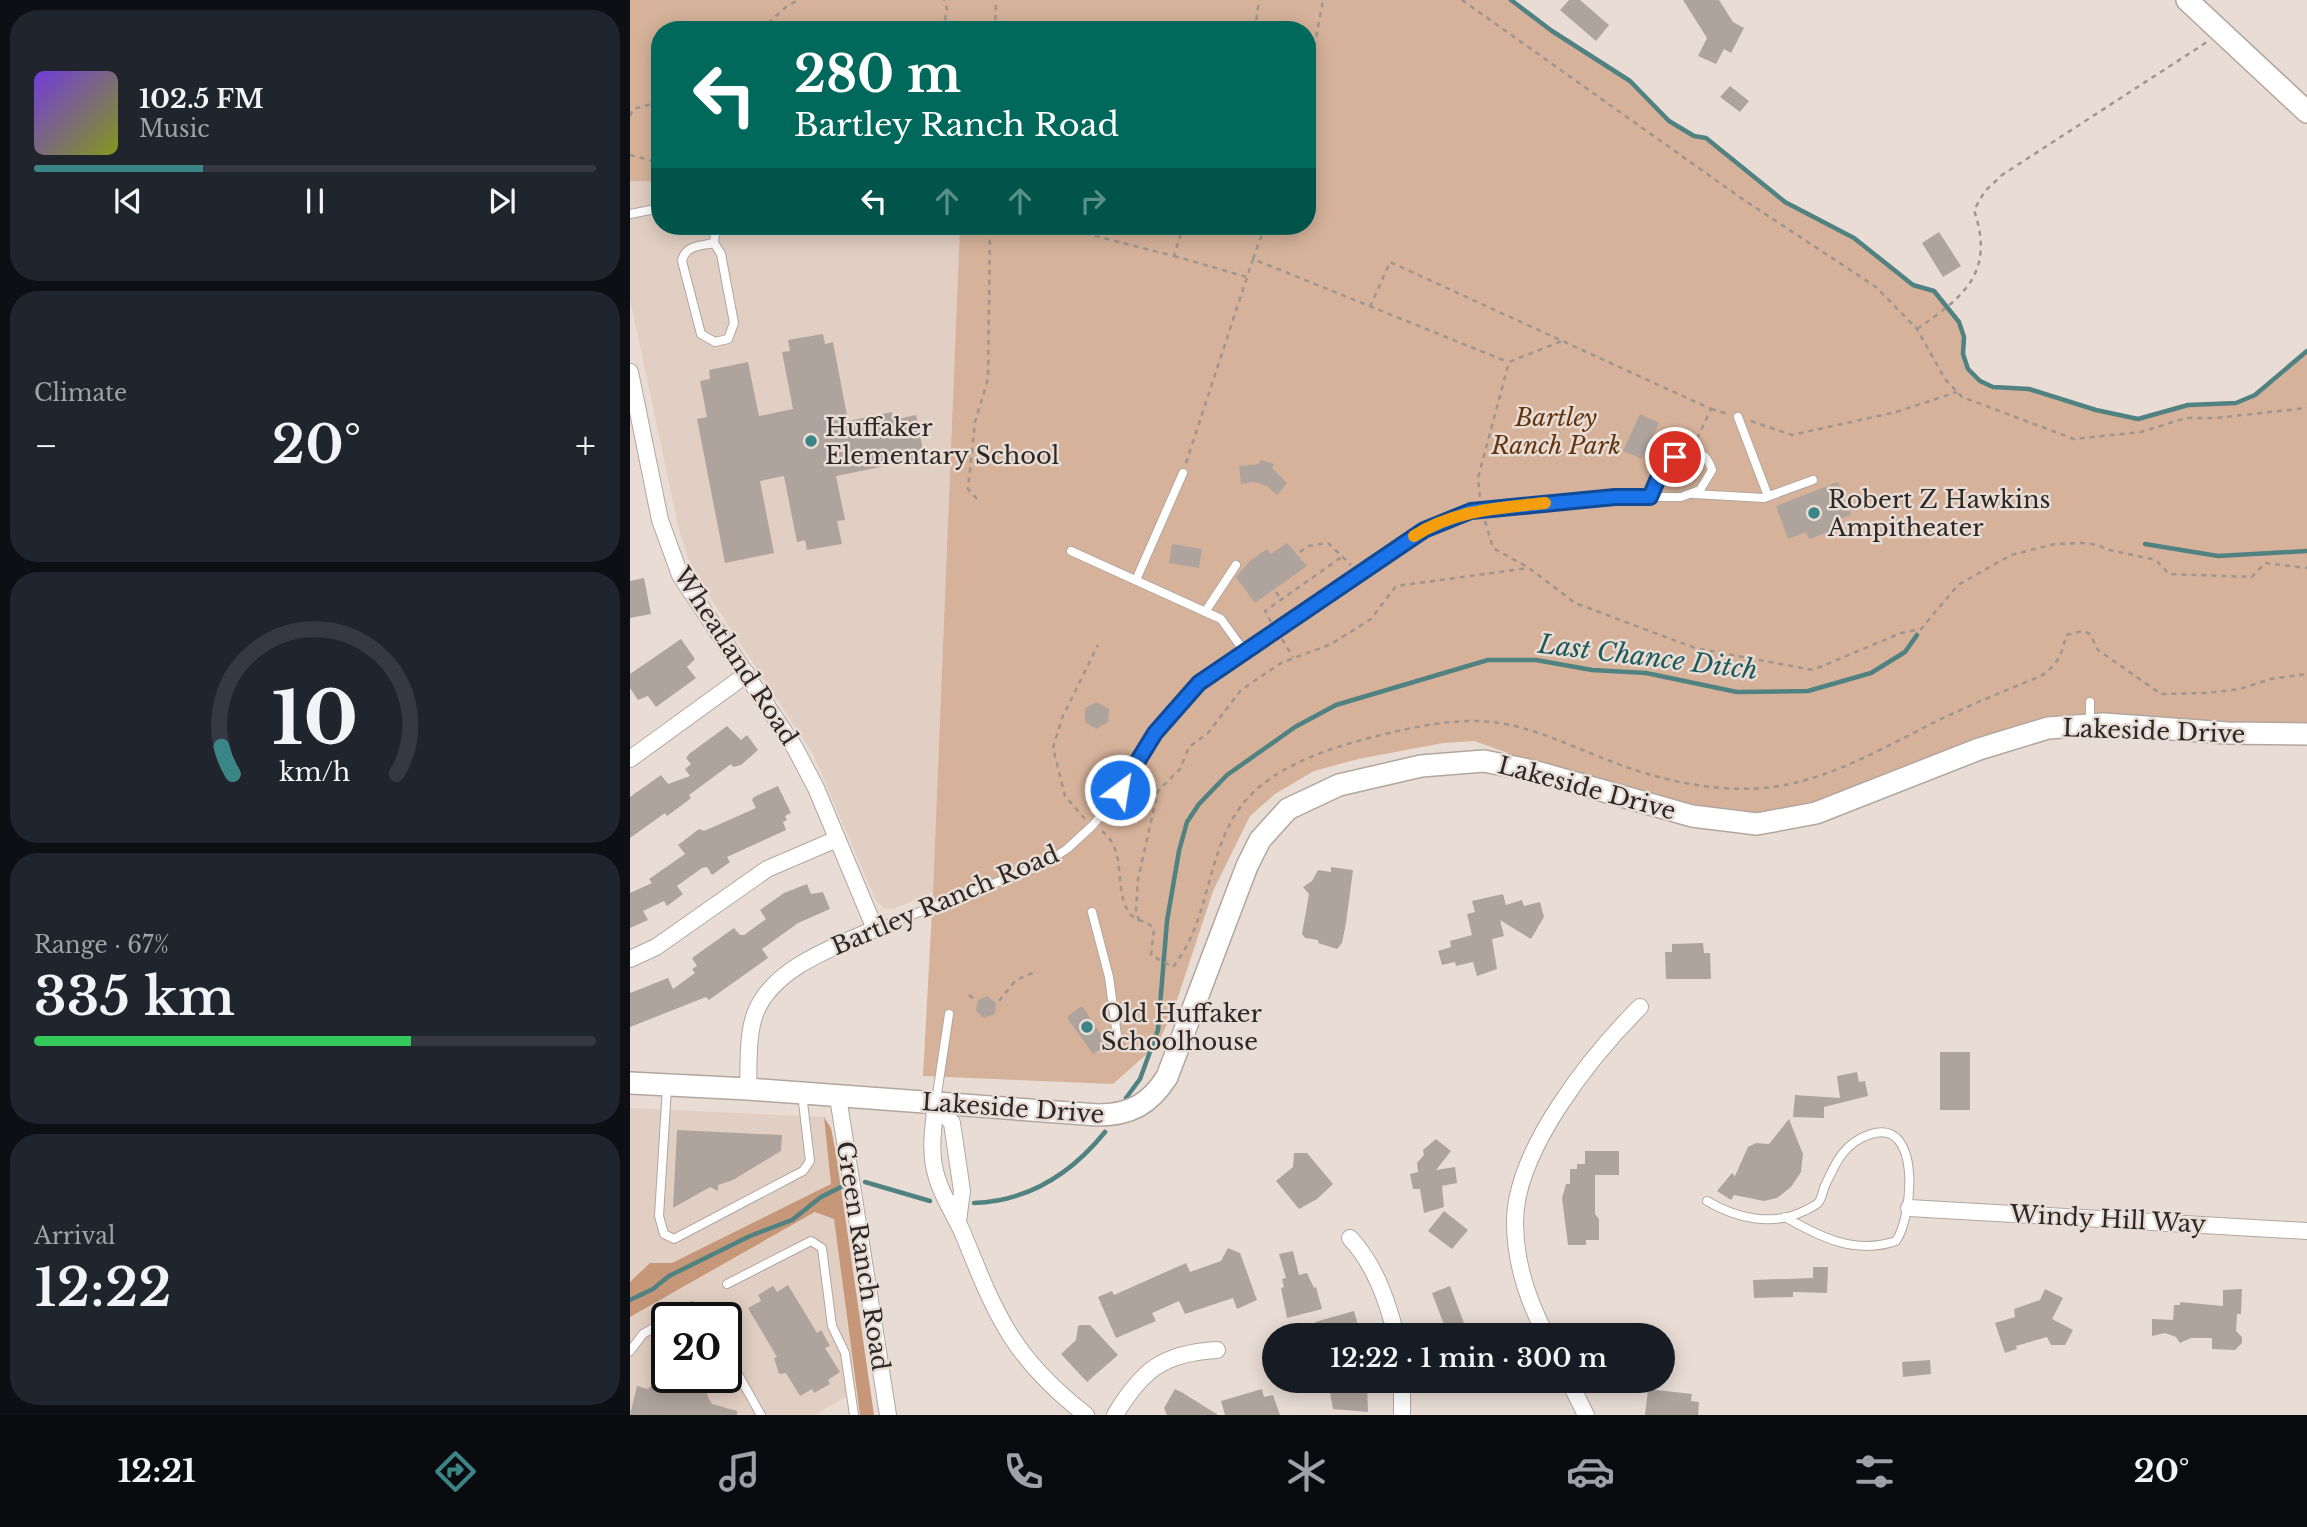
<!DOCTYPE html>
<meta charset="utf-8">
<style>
body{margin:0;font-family:"Libre Baskerville",serif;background:#20242c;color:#f1f3f6;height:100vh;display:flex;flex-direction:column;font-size:26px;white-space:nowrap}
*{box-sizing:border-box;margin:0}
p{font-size:23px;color:#9ea1a6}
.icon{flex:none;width:38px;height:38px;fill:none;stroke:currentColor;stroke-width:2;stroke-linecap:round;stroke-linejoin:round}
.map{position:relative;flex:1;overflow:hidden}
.drawer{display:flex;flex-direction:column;gap:10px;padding:10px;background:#0d0f14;width:630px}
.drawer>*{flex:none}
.banner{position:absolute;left:21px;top:21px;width:665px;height:214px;border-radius:28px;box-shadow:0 4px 18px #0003;background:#00695c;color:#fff;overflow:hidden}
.speed{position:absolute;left:21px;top:1302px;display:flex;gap:14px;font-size:35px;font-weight:700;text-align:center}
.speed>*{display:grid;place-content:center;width:91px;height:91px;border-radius:50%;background:#171b24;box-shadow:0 4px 18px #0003;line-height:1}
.speed .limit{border:4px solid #111;border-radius:10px;background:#fff;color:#111}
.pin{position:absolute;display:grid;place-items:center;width:60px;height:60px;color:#fff;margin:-30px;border:4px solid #fff;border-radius:50%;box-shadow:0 2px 7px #0007}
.me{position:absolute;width:77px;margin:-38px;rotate:31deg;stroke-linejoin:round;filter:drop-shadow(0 0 5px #0008)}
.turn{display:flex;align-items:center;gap:24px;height:147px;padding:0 28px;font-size:32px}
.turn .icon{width:91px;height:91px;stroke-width:2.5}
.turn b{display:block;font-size:49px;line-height:60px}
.lanes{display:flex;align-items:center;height:66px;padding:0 28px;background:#0003;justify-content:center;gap:35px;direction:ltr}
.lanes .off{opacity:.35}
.big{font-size:52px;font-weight:600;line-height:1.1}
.drawer .tile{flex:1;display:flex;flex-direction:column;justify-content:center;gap:10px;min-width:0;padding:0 24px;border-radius:28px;background:#20242c}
.drawer .dial{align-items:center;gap:0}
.dial svg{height:182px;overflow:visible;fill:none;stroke:#363941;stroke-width:7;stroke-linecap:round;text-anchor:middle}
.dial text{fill:#f1f3f6;stroke:none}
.song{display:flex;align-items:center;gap:21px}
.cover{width:84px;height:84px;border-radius:10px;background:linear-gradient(135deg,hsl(260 70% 55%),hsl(70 70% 35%))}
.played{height:7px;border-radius:4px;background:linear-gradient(90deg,#3c8587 30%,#363941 30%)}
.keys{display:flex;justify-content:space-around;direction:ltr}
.heat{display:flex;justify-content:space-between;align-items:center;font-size:38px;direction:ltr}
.charge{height:10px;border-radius:5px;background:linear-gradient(90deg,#34c759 67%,#363941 0)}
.trip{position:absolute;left:632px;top:1323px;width:413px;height:70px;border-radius:35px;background:#171b24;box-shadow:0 4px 18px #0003;font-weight:600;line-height:70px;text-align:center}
.menu{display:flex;height:112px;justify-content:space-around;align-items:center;background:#090b0e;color:#9ea1a6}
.menu .icon{width:49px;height:49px}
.menu .current{color:#3c8587}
.menu b{font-size:32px;color:#f1f3f6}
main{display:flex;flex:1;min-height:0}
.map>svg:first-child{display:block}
.built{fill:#e2cfc3;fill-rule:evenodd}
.green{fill:#d6b29a}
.forest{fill:#c69778}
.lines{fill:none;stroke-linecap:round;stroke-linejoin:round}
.stream{stroke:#518282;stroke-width:4.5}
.building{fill:#afa49d}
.lane-casing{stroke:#b2a69f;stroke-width:10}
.street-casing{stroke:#b2a69f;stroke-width:18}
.secondary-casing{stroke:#b2a69f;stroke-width:24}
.path{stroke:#9f9690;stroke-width:2.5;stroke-dasharray:5 5;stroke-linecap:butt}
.lane{stroke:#fff;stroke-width:8}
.street{stroke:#fff;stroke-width:16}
.secondary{stroke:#fff;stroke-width:21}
.route-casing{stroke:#114b97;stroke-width:18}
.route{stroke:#1a73e8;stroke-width:12}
.slow{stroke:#f59e0b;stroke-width:12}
.poi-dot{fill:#3c8587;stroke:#e8dcd4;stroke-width:2.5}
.labels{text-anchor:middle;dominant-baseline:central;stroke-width:5;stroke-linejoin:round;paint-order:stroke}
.park-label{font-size:24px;font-style:italic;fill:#623410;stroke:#e8dcd4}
.poi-label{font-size:24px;fill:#2c2825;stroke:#e8dcd4;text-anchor:start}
.street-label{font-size:24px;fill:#2c2825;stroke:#e8dcd4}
.water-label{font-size:26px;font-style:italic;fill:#1c595b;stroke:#e8dcd4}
</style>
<main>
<section class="drawer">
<div class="tile">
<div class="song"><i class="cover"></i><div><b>102.5 FM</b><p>Music</p></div></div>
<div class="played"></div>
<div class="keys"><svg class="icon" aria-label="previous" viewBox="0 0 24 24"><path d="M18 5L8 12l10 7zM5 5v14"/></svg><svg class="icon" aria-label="pause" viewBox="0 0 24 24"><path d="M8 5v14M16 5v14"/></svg><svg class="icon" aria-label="next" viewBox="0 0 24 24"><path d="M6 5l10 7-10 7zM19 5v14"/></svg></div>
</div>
<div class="tile"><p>Climate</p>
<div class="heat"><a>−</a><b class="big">20°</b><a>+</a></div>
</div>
<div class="tile dial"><svg viewBox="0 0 100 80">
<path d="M14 69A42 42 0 1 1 86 69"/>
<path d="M14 69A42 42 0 0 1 9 57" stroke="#3c8587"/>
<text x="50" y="56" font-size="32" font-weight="700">10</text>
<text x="50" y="72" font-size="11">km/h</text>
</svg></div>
<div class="tile"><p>Range · 67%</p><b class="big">335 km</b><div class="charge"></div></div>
<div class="tile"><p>Arrival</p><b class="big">12:22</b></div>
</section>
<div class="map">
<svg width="1677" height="1415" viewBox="0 0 1677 1415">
<rect width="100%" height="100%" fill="#e8dcd4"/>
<g class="built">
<polygon points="0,181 30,183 30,226 330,226 303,892 263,909 254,908 246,901 183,754 83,602 58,558 49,530 0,299"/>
<polygon points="0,1108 194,1117 202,1184 42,1263 20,1263 0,1282"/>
<path d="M 186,1212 L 204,1219 L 226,1391 L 185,1415 L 0,1415 L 0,1317 ZM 37,1318 L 96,1318 L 96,1377 L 37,1377 Z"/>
</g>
<polygon class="green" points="0,0 881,0 922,31 1000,81 1039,121 1064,136 1076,138 1155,202 1224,238 1283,285 1304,291 1329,322 1334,337 1333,354 1338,369 1350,381 1363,387 1399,389 1466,410 1508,419 1558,405 1606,403 1625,395 1677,351 1677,731 1467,719 1208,804 1114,822 886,764 878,753 844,741 813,743 728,759 684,771 645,794 620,816 583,891 543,1012 527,1045 483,1084 293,1076 303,892 330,226 677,226 677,30 30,30 30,182 0,181"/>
<polygon class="forest" points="194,1117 201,1128 206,1154 244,1415 230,1415 204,1219 185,1212 0,1317 0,1282 20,1263 42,1263 201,1184"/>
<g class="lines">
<g class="stream">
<polyline points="881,0 922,31 1000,81 1039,121 1064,136 1076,138 1155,202 1224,238 1283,285 1304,291 1329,322 1334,337 1333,354 1338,369 1350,381 1363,387 1399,389 1466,410 1508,419 1558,405 1606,403 1625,395 1677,351"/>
<polyline points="1515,544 1588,556 1677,551"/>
<polyline points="496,1098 510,1079 528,1030 537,921 549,851 557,822 569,804 597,775 665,727 706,705 858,660 906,660 962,670 1016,673 1107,692 1178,691 1241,673 1275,652 1287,635"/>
<polyline points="235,1182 300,1201"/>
<path d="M 344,1203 C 399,1201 441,1174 475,1132"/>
<polyline points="0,1300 23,1289 39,1276 120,1236 162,1220 191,1197 211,1187"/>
</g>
</g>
<g class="building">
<polygon points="939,0 950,0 979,25 966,41 930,10"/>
<polygon points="1053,0 1089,0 1103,22 1114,28 1101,53 1094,49 1086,64 1068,56 1077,38"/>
<polygon points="1100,86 1119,101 1110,112 1090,97"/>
<polygon points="1309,232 1331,266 1313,277 1292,243"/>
<polygon points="193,334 195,344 203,342 218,421 262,412 264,420 286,415 293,450 283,452 285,460 206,476 215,520 207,521 212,544 194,547 177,550 175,540 167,542 154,476 130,481 144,553 95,563 67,419 77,417 70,381 80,379 79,370 118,362 129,416 163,409 152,352 160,351 158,340"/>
<polygon points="1010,414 1029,423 1012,459 993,451"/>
<polygon points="631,460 644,464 642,468 657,483 647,495 637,486 624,482 611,484 609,466 629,464"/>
<polygon points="1208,482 1221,515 1203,521 1206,529 1179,539 1176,532 1158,539 1146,506"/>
<polygon points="657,543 677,566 625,603 606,577 620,561 637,549 641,554"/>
<polygon points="542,544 572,549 569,568 539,563"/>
<polygon points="14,578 21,614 0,618 0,581"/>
<polygon points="51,639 65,659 57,667 66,678 26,707 18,696 8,700 0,688 0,674"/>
<polygon points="467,702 479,709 478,722 466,729 455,722 455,708"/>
<polygon points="97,726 111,740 117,735 128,750 111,765 103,767 101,764 59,795 61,798 52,805 37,816 35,813 0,838 0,797 31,775 38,784 60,776 55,769 61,764 56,758 59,754"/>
<polygon points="148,786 161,813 155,816 157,820 153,822 156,830 97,857 100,862 82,875 77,867 72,868 47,886 53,894 37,906 34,901 13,911 18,920 0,928 0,893 22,883 19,879 55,854 48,845 69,829 74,831 126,808 122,800 124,797"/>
<polygon points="701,867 723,870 716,923 712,943 707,949 688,943 688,940 675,938 672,934 679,894 673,887 682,881 688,870 701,872"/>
<polygon points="177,884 181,894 193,892 200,909 168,923 132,949 138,958 79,1000 76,997 0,1027 0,993 38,978 43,989 65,973 62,969 67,966 62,958 104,928 110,935 114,935 136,919 130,910 154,893"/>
<polygon points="873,894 876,905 892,900 894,906 910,902 914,917 901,939 870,920 874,936 862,939 867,969 847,976 843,962 826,966 825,962 812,965 808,951 821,947 820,941 842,935 837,914 845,912 842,901"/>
<polygon points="1073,943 1074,953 1080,953 1081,979 1036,979 1035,952 1042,952 1042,944"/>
<polygon points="357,996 366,1003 365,1014 354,1018 346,1011 348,1000"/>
<polygon points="452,1006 478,1044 463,1054 438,1019 438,1016"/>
<rect x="1310" y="1052" width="30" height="58"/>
<polygon points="1227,1072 1229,1082 1235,1081 1238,1096 1194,1107 1194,1118 1163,1117 1165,1095 1210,1098 1207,1076"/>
<polygon points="1159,1119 1173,1154 1171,1172 1161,1187 1147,1198 1134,1201 1104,1195 1101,1200 1087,1191 1102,1173 1105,1176 1118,1147 1126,1143 1139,1144"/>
<polygon points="47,1130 152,1135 151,1151 103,1180 88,1185 88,1191 80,1187 43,1208"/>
<polygon points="806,1139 821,1151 806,1170 825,1167 827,1183 812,1186 814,1207 794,1213 790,1189 783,1189 780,1174 788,1172 787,1163 794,1155 793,1150"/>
<polygon points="955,1151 989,1151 989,1175 965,1175 965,1214 969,1219 969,1240 956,1240 956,1245 938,1245 932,1198 936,1184 940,1184 940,1169 947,1169 947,1164 955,1164"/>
<polygon points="664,1153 677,1153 703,1184 687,1199 669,1209 646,1181 663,1167"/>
<polygon points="814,1211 838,1230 822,1249 798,1231"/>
<polygon points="598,1248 610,1253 627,1300 607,1309 603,1298 555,1314 549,1301 522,1313 526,1321 486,1338 468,1297 482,1291 484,1295 556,1263 560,1272 591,1261"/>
<polygon points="663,1251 669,1275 677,1273 684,1288 686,1287 692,1309 657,1318 651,1288 654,1287 652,1279 656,1278 649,1254"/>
<polygon points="1183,1267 1198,1267 1197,1293 1163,1292 1163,1297 1124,1298 1123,1280 1183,1278"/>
<polygon points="158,1285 187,1333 191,1330 200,1346 195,1348 210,1372 198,1380 200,1384 184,1393 182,1389 170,1396 156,1373 149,1374 144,1358 147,1357 118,1308 131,1301 128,1295 143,1286 147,1292"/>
<polygon points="820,1286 834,1323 816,1330 802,1293"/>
<polygon points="1415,1289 1433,1298 1422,1319 1443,1330 1435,1345 1421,1345 1417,1337 1386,1346 1387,1349 1375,1353 1365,1323 1385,1317 1384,1309 1410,1300"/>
<polygon points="1612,1289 1611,1314 1607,1314 1606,1331 1612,1337 1612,1343 1605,1350 1582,1349 1582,1338 1561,1338 1550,1343 1546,1337 1535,1333 1522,1336 1522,1319 1543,1320 1544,1305 1550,1305 1550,1302 1593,1306 1593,1290"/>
<polygon points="724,1311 730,1332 727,1335 689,1335 685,1322"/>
<polygon points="451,1325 460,1325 488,1355 457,1382 431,1354 446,1340 448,1326"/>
<polygon points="1300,1360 1301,1374 1273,1377 1272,1362"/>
<polygon points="30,1377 61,1377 80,1382 77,1395 82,1404 107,1411 107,1415 0,1415 7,1386 18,1389"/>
<polygon points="708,1381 737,1381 738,1412 703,1409 699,1388"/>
<polygon points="545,1389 553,1393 588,1415 537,1415 534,1408"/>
<polygon points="632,1389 634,1397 643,1395 650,1415 595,1415 591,1401"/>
<polygon points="1018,1389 1062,1394 1061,1401 1069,1402 1068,1415 1015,1415"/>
</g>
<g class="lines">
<g class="lane-casing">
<g id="lane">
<polyline points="0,214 30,208"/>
<path d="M 84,243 C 71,246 55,245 52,261 L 71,334 L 85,342 L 98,339 L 104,323 L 91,254 L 84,243 L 86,226"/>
<polyline points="1108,417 1138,496"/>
<polyline points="1064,494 1134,498 1183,480"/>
<polyline points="441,551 591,619 614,651"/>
<polyline points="506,580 553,473"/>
<polyline points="575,612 606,565"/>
<polyline points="1460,702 1460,724"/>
<polyline points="462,912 479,977 488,1043"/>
<path d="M 245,929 L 412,865 L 437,849 L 462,826 L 482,803 L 525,733 L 569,683 L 794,530 L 841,511 L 985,497 L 1051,497 L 1070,490 L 1082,470 C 1078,458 1073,453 1060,449 C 1038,459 1027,475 1020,497"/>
<polyline points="37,1087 29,1216 34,1234 44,1239 173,1171 180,1161 172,1094"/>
<polyline points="306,1101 319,1014"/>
<path d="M 1077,1201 C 1106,1218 1142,1227 1174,1211 C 1178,1209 1185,1206 1188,1203 C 1191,1200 1193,1192 1194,1188 C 1205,1164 1213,1143 1241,1134 C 1292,1118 1283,1216 1266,1241 C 1225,1255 1190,1237 1155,1217"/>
<polyline points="97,1284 181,1241 192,1248 202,1326 215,1353 224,1415"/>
<polyline points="41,1318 62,1306 69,1308 76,1318"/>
<polyline points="0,1351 13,1334 37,1320"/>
<polyline points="96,1353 131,1415"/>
</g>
</g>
<g class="street-casing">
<g id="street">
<path d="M 0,372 L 30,520 L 50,575 L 165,748 L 186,788 L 245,929 C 204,947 142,968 125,1014 C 117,1036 119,1065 118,1089"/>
<polyline points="0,759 117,674"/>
<polyline points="0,959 26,947 137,869 207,839"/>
<polyline points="208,1097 258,1415"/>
<path d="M 306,1104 C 303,1128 299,1154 307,1178 C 313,1199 326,1216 334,1236 C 367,1318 384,1359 456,1415"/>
<polyline points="306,1104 322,1123 332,1191 328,1221"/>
<polyline points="1279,1208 1677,1231"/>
<path d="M 720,1238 C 745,1265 757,1300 766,1335"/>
<path d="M 916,1335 C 898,1301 885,1261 885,1222 C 885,1150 962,1055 1010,1007"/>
<polyline points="939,1381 956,1415"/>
<path d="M 485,1415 C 512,1370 533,1353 587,1350"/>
<polyline points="772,1415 772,1381"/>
</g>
</g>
<g class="secondary-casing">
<g id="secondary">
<polyline points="1557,0 1677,112"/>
<path d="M 0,1083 L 118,1089 L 468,1115 C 500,1115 520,1104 537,1077 L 617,866 L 630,840 L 658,809 L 709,785 L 791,766 L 854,761 L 903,771 L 1062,816 L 1127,824 L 1186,813 L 1349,749 L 1418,728 L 1474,724 L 1597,733 L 1677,734"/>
</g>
</g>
<g class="path">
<polyline points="832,0 1111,198 1246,287 1287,329 1315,379 1332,397 1444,439 1511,432 1556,418 1585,418 1677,408"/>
<polyline points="131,30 157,6 169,0"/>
<polyline points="313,30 317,9 314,0"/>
<polyline points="365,30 366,0"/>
<polyline points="625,30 629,0"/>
<polyline points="677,86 693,0"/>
<polyline points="0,116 3,109 30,102"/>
<polyline points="0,155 30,163"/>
<polyline points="24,162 30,173"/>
<polyline points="426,226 544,256 553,226"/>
<polyline points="544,256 617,277"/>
<polyline points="623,259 635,226"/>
<polyline points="740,307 760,262 1081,409 1066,441"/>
<path d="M 1287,329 C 1335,296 1365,272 1344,210 L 1355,191 L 1372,175 L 1577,42"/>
<polyline points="1081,409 1098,414"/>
<polyline points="1121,421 1162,435 1266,412 1327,392"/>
<polyline points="556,463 623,259 878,362"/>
<polyline points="850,497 848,478 879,362 932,341"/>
<polyline points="347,499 338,489 345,422 358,379 360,226"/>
<polyline points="855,521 863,548 899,568 945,603 1065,648 1183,670 1271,633 1291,629 1328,585 1381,555 1425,544 1453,543 1469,545 1475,549 1526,560 1539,574 1622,577 1635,563 1677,568"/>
<polyline points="670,552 678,546 698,543 721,565"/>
<polyline points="646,592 651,599"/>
<polyline points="641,622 635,611 713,556"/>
<polyline points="652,639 663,657"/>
<polyline points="455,819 435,796 423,748 432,718 468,645"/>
<path d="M 472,831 C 498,852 483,885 498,911 C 504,922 517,919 524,929 L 521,955 L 543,967 C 585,915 574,834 628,788 C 660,761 703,747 743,737 C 783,727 822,718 863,722 C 904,727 945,748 983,762 C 1028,780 1084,792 1133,788 C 1191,783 1244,753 1295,727 C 1332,708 1372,692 1411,676 C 1428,664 1432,655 1436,635 L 1453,631 L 1460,634 L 1468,650 L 1531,694 L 1577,693 L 1610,689 L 1640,679 L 1677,674"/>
<polyline points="509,921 506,910 508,879 528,791 550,769 559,747 578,733 611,690 651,663 701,644 741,619 766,586 899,568"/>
<polyline points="339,995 345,1000"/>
<polyline points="369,1001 386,980 407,971"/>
</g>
<use href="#lane" class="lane"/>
<use href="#street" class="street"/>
<use href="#secondary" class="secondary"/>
</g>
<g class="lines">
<g class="route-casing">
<polyline id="route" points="490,790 525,733 569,683 794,530 841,511 985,497 1020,497 1029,476 1045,457"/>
</g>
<use href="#route" class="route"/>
<path class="slow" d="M 784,536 C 825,510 868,508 915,503"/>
</g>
<g class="poi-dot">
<circle cx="181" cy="441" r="7"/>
<circle cx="1184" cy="513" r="7"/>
<circle cx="457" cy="1027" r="7"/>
</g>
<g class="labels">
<g class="park-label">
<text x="926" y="417">Bartley<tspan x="926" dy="28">Ranch Park</tspan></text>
</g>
<g class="poi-label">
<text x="195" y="427">Huffaker<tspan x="195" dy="28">Elementary School</tspan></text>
<text x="1198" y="499">Robert Z Hawkins<tspan x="1198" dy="28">Ampitheater</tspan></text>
<text x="471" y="1013">Old Huffaker<tspan x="471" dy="28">Schoolhouse</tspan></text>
</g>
<g class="street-label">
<text transform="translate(106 656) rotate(57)">Wheatland Road</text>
<text transform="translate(1524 731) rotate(2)">Lakeside Drive</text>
<text transform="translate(957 788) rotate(15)">Lakeside Drive</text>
<text transform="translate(315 900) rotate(-23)">Bartley Ranch Road</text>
<text transform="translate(383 1108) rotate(4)">Lakeside Drive</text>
<text transform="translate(1478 1219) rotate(3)">Windy Hill Way</text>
<text transform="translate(233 1256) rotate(81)">Green Ranch Road</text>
</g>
<g class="water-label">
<text transform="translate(1018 657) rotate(7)">Last Chance Ditch</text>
</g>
</g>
</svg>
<div class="speed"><div class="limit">20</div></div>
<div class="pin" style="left:1045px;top:457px;background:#d93025"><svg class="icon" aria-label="arrive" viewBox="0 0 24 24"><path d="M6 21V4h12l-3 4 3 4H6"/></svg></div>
<svg class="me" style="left:490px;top:790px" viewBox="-20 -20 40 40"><circle r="17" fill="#1a73e8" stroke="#fff" stroke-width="3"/><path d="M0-11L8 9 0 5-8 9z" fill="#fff"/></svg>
<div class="trip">12:22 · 1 min · 300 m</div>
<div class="banner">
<div class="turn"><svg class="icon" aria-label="left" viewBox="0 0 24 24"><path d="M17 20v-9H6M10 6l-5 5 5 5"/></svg><div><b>280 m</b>Bartley Ranch Road</div></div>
<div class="lanes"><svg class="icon" aria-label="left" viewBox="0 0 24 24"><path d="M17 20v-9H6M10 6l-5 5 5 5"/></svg><svg class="icon off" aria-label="ahead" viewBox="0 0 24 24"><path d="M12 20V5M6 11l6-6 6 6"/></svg><svg class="icon off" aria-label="ahead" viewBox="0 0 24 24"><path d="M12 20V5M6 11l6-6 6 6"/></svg><svg class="icon off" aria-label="right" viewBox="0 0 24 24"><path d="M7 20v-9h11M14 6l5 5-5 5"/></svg></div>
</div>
</div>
</main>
<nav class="menu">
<b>12:21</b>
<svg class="icon current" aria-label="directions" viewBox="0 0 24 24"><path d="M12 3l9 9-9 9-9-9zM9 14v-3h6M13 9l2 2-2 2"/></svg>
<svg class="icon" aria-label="music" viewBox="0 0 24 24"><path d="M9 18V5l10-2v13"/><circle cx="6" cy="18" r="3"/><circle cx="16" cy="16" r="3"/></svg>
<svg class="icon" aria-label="phone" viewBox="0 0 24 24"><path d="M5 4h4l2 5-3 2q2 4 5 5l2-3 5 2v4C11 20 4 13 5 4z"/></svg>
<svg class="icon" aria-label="climate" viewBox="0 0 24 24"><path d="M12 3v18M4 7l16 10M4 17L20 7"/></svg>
<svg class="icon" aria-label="car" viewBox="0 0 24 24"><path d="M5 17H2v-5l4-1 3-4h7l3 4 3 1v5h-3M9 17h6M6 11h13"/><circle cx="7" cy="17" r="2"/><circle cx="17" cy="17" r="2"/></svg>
<svg class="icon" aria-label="filters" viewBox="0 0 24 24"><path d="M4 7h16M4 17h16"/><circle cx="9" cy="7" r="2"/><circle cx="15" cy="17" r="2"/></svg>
<b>20°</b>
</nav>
